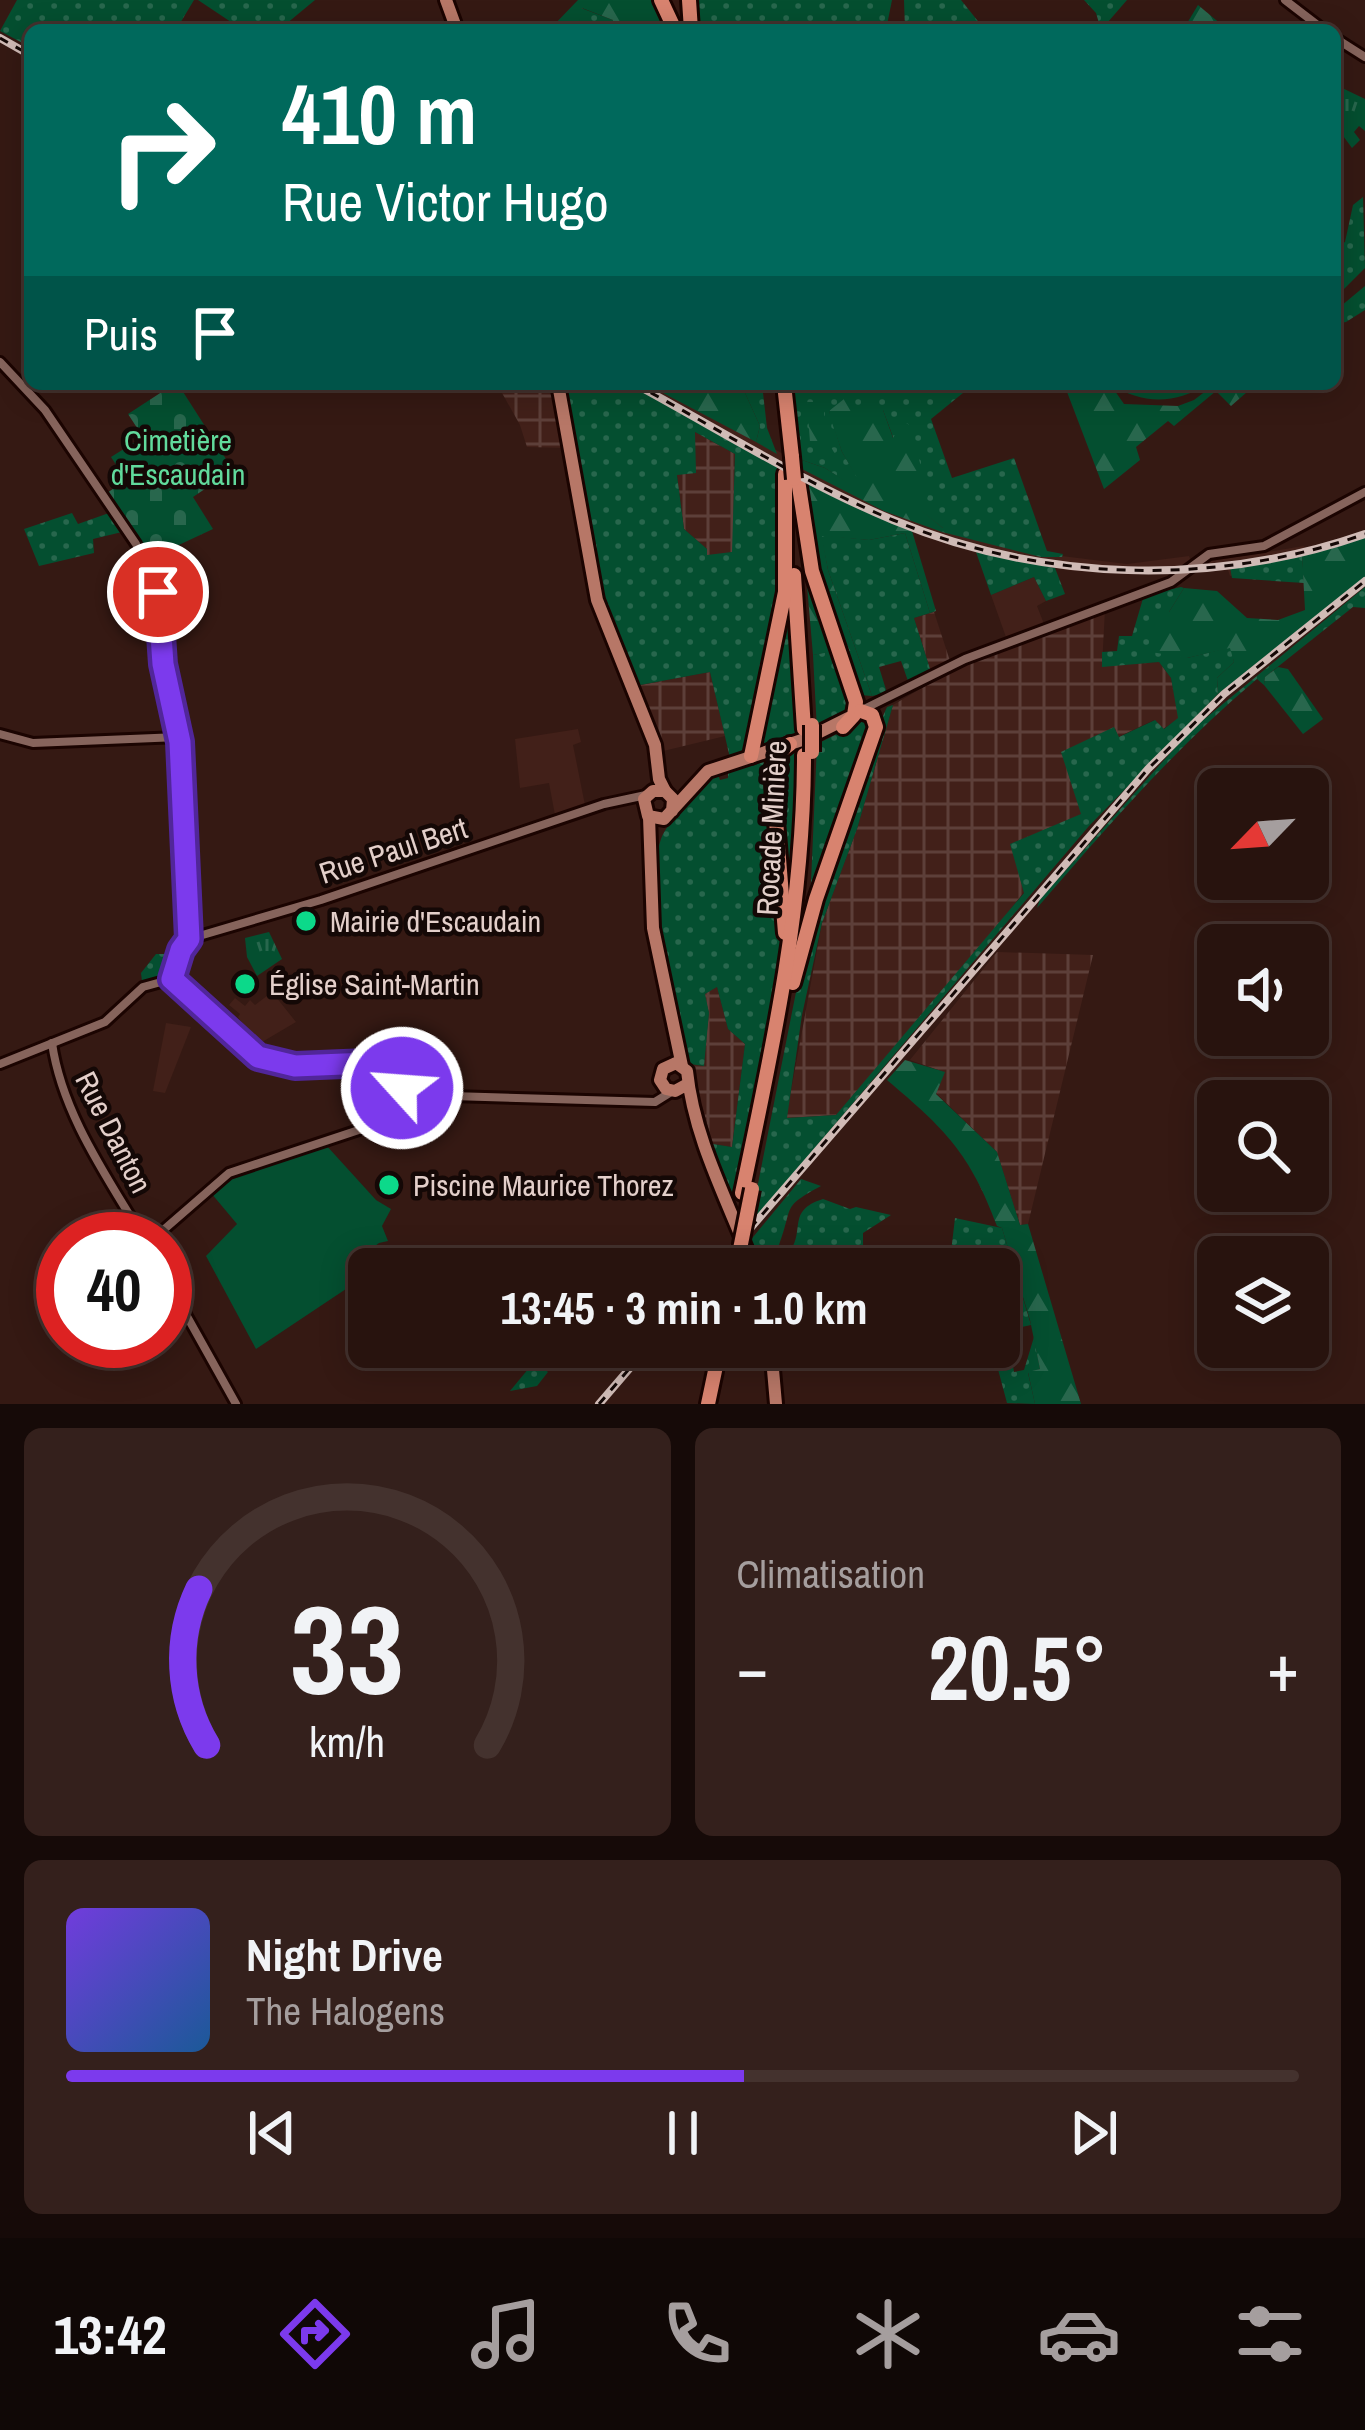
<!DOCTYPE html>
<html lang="fr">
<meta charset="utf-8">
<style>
body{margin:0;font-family:"Archivo Narrow",sans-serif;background:#34201c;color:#f1f3f6;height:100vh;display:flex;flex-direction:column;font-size:45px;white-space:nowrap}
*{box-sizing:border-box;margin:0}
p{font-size:39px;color:#a59e9e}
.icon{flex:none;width:66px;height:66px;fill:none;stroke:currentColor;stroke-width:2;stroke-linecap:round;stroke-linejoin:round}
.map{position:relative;height:1404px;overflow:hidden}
.panel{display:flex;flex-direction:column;gap:24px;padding:24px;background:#160a08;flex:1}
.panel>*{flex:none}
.top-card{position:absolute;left:24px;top:24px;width:1317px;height:366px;border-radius:18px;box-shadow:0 6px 30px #0003,0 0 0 3px #44322e;background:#00695c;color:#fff;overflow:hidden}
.needle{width:78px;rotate:245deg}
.controls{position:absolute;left:1197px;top:768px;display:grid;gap:24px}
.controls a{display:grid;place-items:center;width:132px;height:132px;border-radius:18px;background:#28130e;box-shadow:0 6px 30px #0003,0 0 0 3px #44322e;font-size:60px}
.speed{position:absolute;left:36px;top:1212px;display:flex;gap:24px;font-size:60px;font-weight:700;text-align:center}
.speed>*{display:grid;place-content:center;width:156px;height:156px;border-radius:50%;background:#28130e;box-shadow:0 6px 30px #0003,0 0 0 3px #44322e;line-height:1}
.speed .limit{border:18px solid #d22;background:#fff;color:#111}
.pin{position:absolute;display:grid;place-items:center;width:102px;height:102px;color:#fff;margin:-51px;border:6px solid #fff;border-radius:50%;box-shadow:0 3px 12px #0007}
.me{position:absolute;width:132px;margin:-66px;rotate:296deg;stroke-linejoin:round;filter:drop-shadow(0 0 9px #0008)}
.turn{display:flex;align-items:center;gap:42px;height:252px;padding:0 60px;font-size:54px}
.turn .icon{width:156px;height:156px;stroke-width:2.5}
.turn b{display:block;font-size:84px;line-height:102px}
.then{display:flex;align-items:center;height:114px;padding:0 60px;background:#0003;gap:24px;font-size:45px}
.big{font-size:90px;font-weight:700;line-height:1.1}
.panel .widget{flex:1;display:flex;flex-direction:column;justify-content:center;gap:18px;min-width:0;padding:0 42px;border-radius:18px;background:#34201c}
.panel .dial{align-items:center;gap:0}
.dial svg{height:312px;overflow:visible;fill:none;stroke:#44322e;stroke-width:7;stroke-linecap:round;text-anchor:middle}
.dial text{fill:#f1f3f6;stroke:none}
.song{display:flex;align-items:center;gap:36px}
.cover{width:144px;height:144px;border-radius:18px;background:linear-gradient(135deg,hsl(260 70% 55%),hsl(210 70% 35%))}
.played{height:12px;border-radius:6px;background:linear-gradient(90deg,#7c3aed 55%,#44322e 55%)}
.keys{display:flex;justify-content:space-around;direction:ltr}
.heat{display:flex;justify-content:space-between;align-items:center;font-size:66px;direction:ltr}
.panel .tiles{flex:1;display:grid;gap:24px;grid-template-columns:1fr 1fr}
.widget:last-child{grid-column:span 2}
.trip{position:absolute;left:348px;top:1248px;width:672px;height:120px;border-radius:18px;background:#28130e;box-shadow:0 6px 30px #0003,0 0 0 3px #44322e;font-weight:700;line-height:120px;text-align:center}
.dock{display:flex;height:192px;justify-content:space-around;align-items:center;background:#100806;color:#a59e9e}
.dock .icon{width:84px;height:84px}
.dock .current{color:#7c3aed}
.dock b{font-size:54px;color:#f1f3f6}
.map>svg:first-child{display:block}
.built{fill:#422019}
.industrial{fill:url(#industrial-grid)}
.grass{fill:url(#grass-dots);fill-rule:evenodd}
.forest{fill:url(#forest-firs)}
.cemetery{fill:url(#cemetery-stones)}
.park{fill:url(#park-tufts)}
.garden{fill:#044f30}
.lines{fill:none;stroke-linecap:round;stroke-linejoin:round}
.tertiary-casing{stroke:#1b0401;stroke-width:14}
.primary-casing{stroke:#1b0401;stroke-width:18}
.motorway-casing{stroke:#1b0401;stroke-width:20}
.tertiary{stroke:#86645c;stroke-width:8}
.primary{stroke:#b77767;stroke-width:12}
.motorway{stroke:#d8836f;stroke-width:14}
.rail-casing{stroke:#d0bbb6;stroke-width:8}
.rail{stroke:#140806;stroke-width:3;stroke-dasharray:9;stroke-linecap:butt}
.motorway-bridge-casing{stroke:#1b0401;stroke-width:20;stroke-linecap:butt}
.motorway-bridge{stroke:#d8836f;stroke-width:14}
.route-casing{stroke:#51269a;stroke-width:30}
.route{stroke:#7c3aed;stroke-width:21}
.poi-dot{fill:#0cd98a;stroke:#140806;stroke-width:4.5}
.labels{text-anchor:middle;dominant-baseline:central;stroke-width:9;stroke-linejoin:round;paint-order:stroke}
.park-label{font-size:30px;fill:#61da9c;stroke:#140806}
.street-label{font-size:30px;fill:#e3cfca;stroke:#140806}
.poi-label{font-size:30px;fill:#e3cfca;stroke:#140806;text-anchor:start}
</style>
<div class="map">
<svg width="1365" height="1404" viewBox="0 0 1365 1404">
<defs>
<pattern id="industrial-grid" width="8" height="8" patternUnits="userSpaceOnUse" patternTransform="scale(3)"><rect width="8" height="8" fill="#422019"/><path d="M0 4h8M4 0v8" fill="none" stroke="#5d3f39"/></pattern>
<pattern id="grass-dots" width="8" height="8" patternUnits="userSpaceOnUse" patternTransform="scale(3)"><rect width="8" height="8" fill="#044f30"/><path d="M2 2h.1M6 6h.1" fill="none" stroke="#28674d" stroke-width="1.8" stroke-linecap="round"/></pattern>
<pattern id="forest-firs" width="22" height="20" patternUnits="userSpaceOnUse" patternTransform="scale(3)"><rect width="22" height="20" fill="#044f30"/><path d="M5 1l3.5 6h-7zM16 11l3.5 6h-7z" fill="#28674d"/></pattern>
<pattern id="cemetery-stones" width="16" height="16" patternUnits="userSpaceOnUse" patternTransform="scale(3)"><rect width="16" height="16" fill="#044f30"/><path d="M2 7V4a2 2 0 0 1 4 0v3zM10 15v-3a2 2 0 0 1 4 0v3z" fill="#28674d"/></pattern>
<pattern id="park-tufts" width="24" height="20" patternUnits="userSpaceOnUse" patternTransform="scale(3)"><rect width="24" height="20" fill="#044f30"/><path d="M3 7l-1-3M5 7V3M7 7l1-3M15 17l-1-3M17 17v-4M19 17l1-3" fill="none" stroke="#28674d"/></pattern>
</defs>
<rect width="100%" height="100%" fill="#351913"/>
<g class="built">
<polygon points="621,384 657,384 814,471 1037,553 1127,564 1189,556 1192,564 1304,546 1306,559 1230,576 1228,570 1131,574 1066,570 970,550 885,522 837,500"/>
<polygon points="1034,577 1046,601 1037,606 1044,624 1007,640 991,595"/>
<polygon points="578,729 581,742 573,745 585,805 555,815 549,783 520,788 515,739"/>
<polygon points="272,992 296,1022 257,1045 238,1017 240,1014 229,1005 235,998 245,1006 250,1000 255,1005"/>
<polygon points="166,1023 191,1027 165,1093 153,1091"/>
</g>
<g class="industrial">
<polygon points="497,384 561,384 570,448 527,447 520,425"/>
<polygon points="695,432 735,454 733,552 706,556 707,549 684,529 677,474"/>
<polygon points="1105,608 1102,666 1159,662 1171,678 1179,718 1163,729 1154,720 1118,737 1115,728 1082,814 1011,844 1024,892 966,965 836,1115 786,1118 822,923 857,829 893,705 951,671"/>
<polygon points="934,612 950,661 930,669 914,618"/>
<polygon points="710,672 725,736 659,752 631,675 641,685"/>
<polygon points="997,952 1093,955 1028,1224 1020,1225 997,1152 936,1093 944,1072 910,1060"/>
<polygon points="717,987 728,1029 745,1044 732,1147 713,1144 690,1064 703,1066 709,1013 704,994"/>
</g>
<g class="grass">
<polygon points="17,0 194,0 176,30 30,30 30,47 0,31"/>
<polygon points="198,0 315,0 286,24 288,30 243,30"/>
<polygon points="687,0 892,0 886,30 694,30"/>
<polygon points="904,0 961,0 985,30 905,30"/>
<polygon points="1084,0 1127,0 1101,30 1096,13"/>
<polygon points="581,8 613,20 611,30 578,30"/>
<polygon points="1363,197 1365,268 1335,298 1335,248 1345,242 1353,205"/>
<polygon points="1365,286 1365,310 1346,322 1335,324 1335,311"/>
<path d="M 561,384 L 630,384 L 778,463 L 790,589 L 796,736 L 730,758 L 710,672 L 640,685 L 631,675 L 599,578 ZM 695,432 L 735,454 L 732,552 L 707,555 L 707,549 L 684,529 L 677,475 L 696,473 Z"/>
<polygon points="741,384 762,384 767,428 777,454 756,442 760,426"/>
<polygon points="791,384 911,384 907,391 919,390 924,384 974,384 931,419 952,478 1014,458 1047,551 1063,554 1062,557 1041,557 942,532 943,528 920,510 883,410 829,411 842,452 861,483 855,488 825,468 799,459"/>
<path d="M 1111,384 L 1208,384 C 1176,404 1142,405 1111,384 Z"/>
<polygon points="72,513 78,524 109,513 122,532 93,539 94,553 39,566 24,529"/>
<polygon points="905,533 930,613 914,618 930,669 908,681 901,661 879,667 887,693 872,696 828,570 821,535 869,540"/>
<polygon points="976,552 1055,568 1065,594 1046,601 1034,577 991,595"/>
<polygon points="1302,555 1304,583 1232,578 1230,567"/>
<polygon points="1181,587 1184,588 1169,612 1187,658 1231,647 1234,662 1217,678 1218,694 1089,826 750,1224 800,972 811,883 817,744 869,718 880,723 887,707 893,705 857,829 822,923 802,1015 787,1118 836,1115 1024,893 1010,844 1081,814 1061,752 1114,727 1119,737 1155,720 1164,729 1178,718 1171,678 1159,662 1102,667 1102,652 1117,651 1119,636 1132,636 1144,595"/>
<path d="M 1365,587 L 1365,608 L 1353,607 L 1265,677 L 1264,685 L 1257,679 C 1175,748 1107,827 1037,908 L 1040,899 L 1190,731 Z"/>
<polygon points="841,649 852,710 817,730 813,655"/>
<path d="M 798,751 L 791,894 L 743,1170 L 733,1197 L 712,1156 L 713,1144 L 732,1147 L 745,1044 L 728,1029 L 717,987 L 705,994 L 709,1013 L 704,1066 L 690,1064 L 683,1052 C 671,996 643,893 661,839 C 667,821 700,790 714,775 L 718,774 L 720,780 L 728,778 L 728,769 Z"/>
<polygon points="156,954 173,954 165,975 170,977 142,981 141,973"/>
<path d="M 801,1179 L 821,1186 C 780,1208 794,1206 779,1245 L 759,1257 L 749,1242 Z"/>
<path d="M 823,1199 L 850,1209 L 856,1207 L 891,1215 L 863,1233 L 863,1257 L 812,1269 L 763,1269 C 771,1265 782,1261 788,1254 C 807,1231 785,1211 823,1199 Z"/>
<polygon points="955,1218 1002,1228 1031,1325 1017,1328 999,1317 999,1269 949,1269"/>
<polygon points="1034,1337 1040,1369 1028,1373 1035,1404 1007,1403 995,1358 1011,1355 1014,1372 1024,1370"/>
<polygon points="534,1362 548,1372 537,1386 510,1391"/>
</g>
<g class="forest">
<polygon points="578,0 654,0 668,30 611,30 613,20 582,8 578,30 552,27"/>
<polygon points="1198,5 1228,30 1183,30"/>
<polygon points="646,384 741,384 760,426 756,442"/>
<polygon points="1064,384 1110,384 1124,404 1178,406 1194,400 1215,384 1267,384 1247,392 1231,406 1216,391 1174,426 1168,421 1136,447 1140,460 1104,489"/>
<polygon points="844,399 853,409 883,410 893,438 903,421 911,426 928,496 921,510 944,529 942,532 884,511 800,468 799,459 825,468 855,487 860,483 842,452 830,417 829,411"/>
<polygon points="807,402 815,402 824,411 825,437 835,454 825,457 810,442"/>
<polygon points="800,476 846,503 912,531 936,611 930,613 905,533 869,540 822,536 828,570 872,696 860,695 841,650 813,655 806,574 815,573"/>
<polygon points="1365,536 1365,577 1218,694 1217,678 1234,662 1230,648 1187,658 1151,652 1153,610 1169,612 1184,588 1217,591 1247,618 1278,620 1305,610 1302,555"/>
<polygon points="1278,667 1288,669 1323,719 1303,734 1264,685 1265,677"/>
<path d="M 905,1060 L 945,1072 L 936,1094 L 997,1152 L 1020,1225 L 1028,1224 L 1081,1404 L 1035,1404 L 1028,1372 L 1040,1369 L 1030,1320 L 1002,1228 L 997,1226 C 970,1153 945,1129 887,1080 Z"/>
</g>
<polygon class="cemetery" points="174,384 178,384 233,470 193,497 213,529 153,557 148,556 107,493 126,480 111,457 143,437 128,414"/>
<g class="park">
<polygon points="1338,86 1365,99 1365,131 1359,126 1354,132 1360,140 1352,148 1335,125"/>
<polygon points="269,932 282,959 257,976 247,957 245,938"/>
</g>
<polygon class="garden" points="326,1145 376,1200 391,1209 382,1226 388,1241 379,1243 349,1266 352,1285 256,1349 206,1256 237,1224 211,1193 229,1177"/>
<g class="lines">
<g class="tertiary-casing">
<g id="tertiary">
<polyline points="1285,0 1324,30"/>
<polyline points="1335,38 1365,57"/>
<polyline points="0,362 45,410 136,544 156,585 163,664 179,740 189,939"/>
<polyline points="864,709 965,659 1171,582 1209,554 1264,546 1365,492"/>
<polyline points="0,734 33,743 179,737"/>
<polyline points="189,939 321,900 604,804 646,795"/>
<polyline points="172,979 250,1051 273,1062 320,1066 371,1064 407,1091 418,1095 655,1102 671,1092"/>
<polyline points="172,979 180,952 189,939"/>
<path d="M 52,1043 C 62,1114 108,1178 144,1239"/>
<polyline points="0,1064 105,1022 143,987 172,979"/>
<polyline points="153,1239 229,1173 413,1112 418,1095"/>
<polyline points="165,1277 236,1404"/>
</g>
</g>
<g class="primary-casing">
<g id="primary">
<polyline points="446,0 457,30"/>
<polyline points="558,384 597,600 655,745 659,779 665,791"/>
<polyline points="672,811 673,799 665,791 653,791 644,799 648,816 664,819 708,771 808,738 848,718"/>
<polyline points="649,817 653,928 682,1066"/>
<path d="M 686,1085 L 675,1091 L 666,1089 L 660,1080 L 663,1069 L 676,1063 L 687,1071 C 694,1140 729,1203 754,1269"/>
<polyline points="771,1347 776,1404"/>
</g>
</g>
<g class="motorway-casing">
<g id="motorway">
<polyline points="661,0 675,30"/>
<polyline points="689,0 691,30"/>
<polyline points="784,384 792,457"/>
<polyline points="798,480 812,571 856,702 854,715 843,727"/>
<polyline points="794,575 804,729"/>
<polyline points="751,756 785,592 785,474"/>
<polyline points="785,933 772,771 776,755 790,744"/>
<polyline points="793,983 816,899 876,727 872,715 861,711"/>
<path d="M 742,1193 C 773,1047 804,904 804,755"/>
<polyline points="708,1404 720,1347"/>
</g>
</g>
<use href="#tertiary" class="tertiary"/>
<use href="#primary" class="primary"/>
<use href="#motorway" class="motorway"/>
<g class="rail-casing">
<g id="rail">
<polyline points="0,38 30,55"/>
<path d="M 635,384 C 720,430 804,483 893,520 C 1042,582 1213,587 1365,534"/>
<polyline points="715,1269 1148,769 1224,694 1365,581"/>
<polyline points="599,1404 648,1347"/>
</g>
</g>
<use href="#rail" class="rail"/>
<g class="motorway-bridge-casing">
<g id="motorway-bridge">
<polyline points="792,457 794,479"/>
<polyline points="812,725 812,752"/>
<polyline points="736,1269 752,1189"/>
</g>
</g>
<use href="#motorway-bridge" class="motorway-bridge"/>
</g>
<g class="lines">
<g class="route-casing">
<polyline id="route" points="158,592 163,664 180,742 189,939 181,950 172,979 258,1057 295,1066 368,1063 402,1088"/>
</g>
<use href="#route" class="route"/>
</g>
<g class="poi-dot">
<circle cx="306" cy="921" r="12"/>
<circle cx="245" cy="984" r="12"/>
<circle cx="389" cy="1185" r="12"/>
</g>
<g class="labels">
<g class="park-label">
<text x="178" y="440">Cimetière<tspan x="178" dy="34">d'Escaudain</tspan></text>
</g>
<g class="street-label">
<text transform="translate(771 828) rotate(-87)">Rocade Minière</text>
<text transform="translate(393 850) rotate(-18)">Rue Paul Bert</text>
<text transform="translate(114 1132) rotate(63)">Rue Danton</text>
</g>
<g class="poi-label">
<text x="330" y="921">Mairie d'Escaudain</text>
<text x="269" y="984">Église Saint-Martin</text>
<text x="413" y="1185">Piscine Maurice Thorez</text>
</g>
</g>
</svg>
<div class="controls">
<a><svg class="needle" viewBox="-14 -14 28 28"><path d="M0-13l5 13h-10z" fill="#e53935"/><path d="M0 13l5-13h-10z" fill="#a59e9e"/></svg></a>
<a><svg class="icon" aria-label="sound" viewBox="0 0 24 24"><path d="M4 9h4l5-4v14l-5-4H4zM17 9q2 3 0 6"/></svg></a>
<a><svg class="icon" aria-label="search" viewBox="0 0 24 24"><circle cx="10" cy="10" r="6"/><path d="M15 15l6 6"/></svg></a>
<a><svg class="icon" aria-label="layers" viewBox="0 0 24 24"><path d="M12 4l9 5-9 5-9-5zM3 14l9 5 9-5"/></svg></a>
</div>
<div class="speed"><div class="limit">40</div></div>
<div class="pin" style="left:158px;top:592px;background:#d93025"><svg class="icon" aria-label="arrive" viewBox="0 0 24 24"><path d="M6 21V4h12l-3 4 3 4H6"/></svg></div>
<svg class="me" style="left:402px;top:1088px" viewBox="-20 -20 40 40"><circle r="17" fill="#7c3aed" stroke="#fff" stroke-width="3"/><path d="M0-11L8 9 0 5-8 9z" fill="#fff"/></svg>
<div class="trip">13:45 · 3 min · 1.0 km</div>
<div class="top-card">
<div class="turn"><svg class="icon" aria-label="right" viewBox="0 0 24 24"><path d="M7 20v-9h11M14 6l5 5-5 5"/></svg><div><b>410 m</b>Rue Victor Hugo</div></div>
<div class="then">Puis<svg class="icon" aria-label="arrive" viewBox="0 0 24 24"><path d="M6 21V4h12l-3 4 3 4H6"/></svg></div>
</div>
</div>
<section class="panel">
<div class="tiles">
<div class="widget dial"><svg viewBox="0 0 100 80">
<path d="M14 69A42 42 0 1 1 86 69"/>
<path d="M14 69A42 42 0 0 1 12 29" stroke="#7c3aed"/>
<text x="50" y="56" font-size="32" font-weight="700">33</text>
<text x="50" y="72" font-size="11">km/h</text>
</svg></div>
<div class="widget"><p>Climatisation</p>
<div class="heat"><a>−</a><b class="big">20.5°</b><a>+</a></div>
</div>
<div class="widget">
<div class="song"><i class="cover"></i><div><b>Night Drive</b><p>The Halogens</p></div></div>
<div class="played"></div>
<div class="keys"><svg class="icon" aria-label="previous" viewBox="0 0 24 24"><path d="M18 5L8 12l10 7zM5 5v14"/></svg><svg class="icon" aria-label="pause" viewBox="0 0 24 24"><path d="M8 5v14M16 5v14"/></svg><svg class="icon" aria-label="next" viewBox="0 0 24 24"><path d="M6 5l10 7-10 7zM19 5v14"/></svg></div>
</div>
</div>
</section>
<nav class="dock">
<b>13:42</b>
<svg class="icon current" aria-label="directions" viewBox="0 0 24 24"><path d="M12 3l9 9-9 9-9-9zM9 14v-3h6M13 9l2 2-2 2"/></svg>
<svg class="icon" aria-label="music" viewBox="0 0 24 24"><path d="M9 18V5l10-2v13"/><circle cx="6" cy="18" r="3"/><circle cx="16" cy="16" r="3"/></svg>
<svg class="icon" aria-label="phone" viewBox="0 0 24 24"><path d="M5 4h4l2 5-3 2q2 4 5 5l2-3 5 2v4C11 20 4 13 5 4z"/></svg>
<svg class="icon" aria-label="climate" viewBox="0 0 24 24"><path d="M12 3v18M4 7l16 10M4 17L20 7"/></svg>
<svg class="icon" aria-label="car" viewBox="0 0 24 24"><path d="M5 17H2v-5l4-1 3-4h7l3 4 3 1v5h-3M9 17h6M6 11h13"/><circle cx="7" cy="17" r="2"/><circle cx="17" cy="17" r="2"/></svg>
<svg class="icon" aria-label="filters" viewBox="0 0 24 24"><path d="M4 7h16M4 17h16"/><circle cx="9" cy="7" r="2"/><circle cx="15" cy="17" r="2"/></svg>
</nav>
